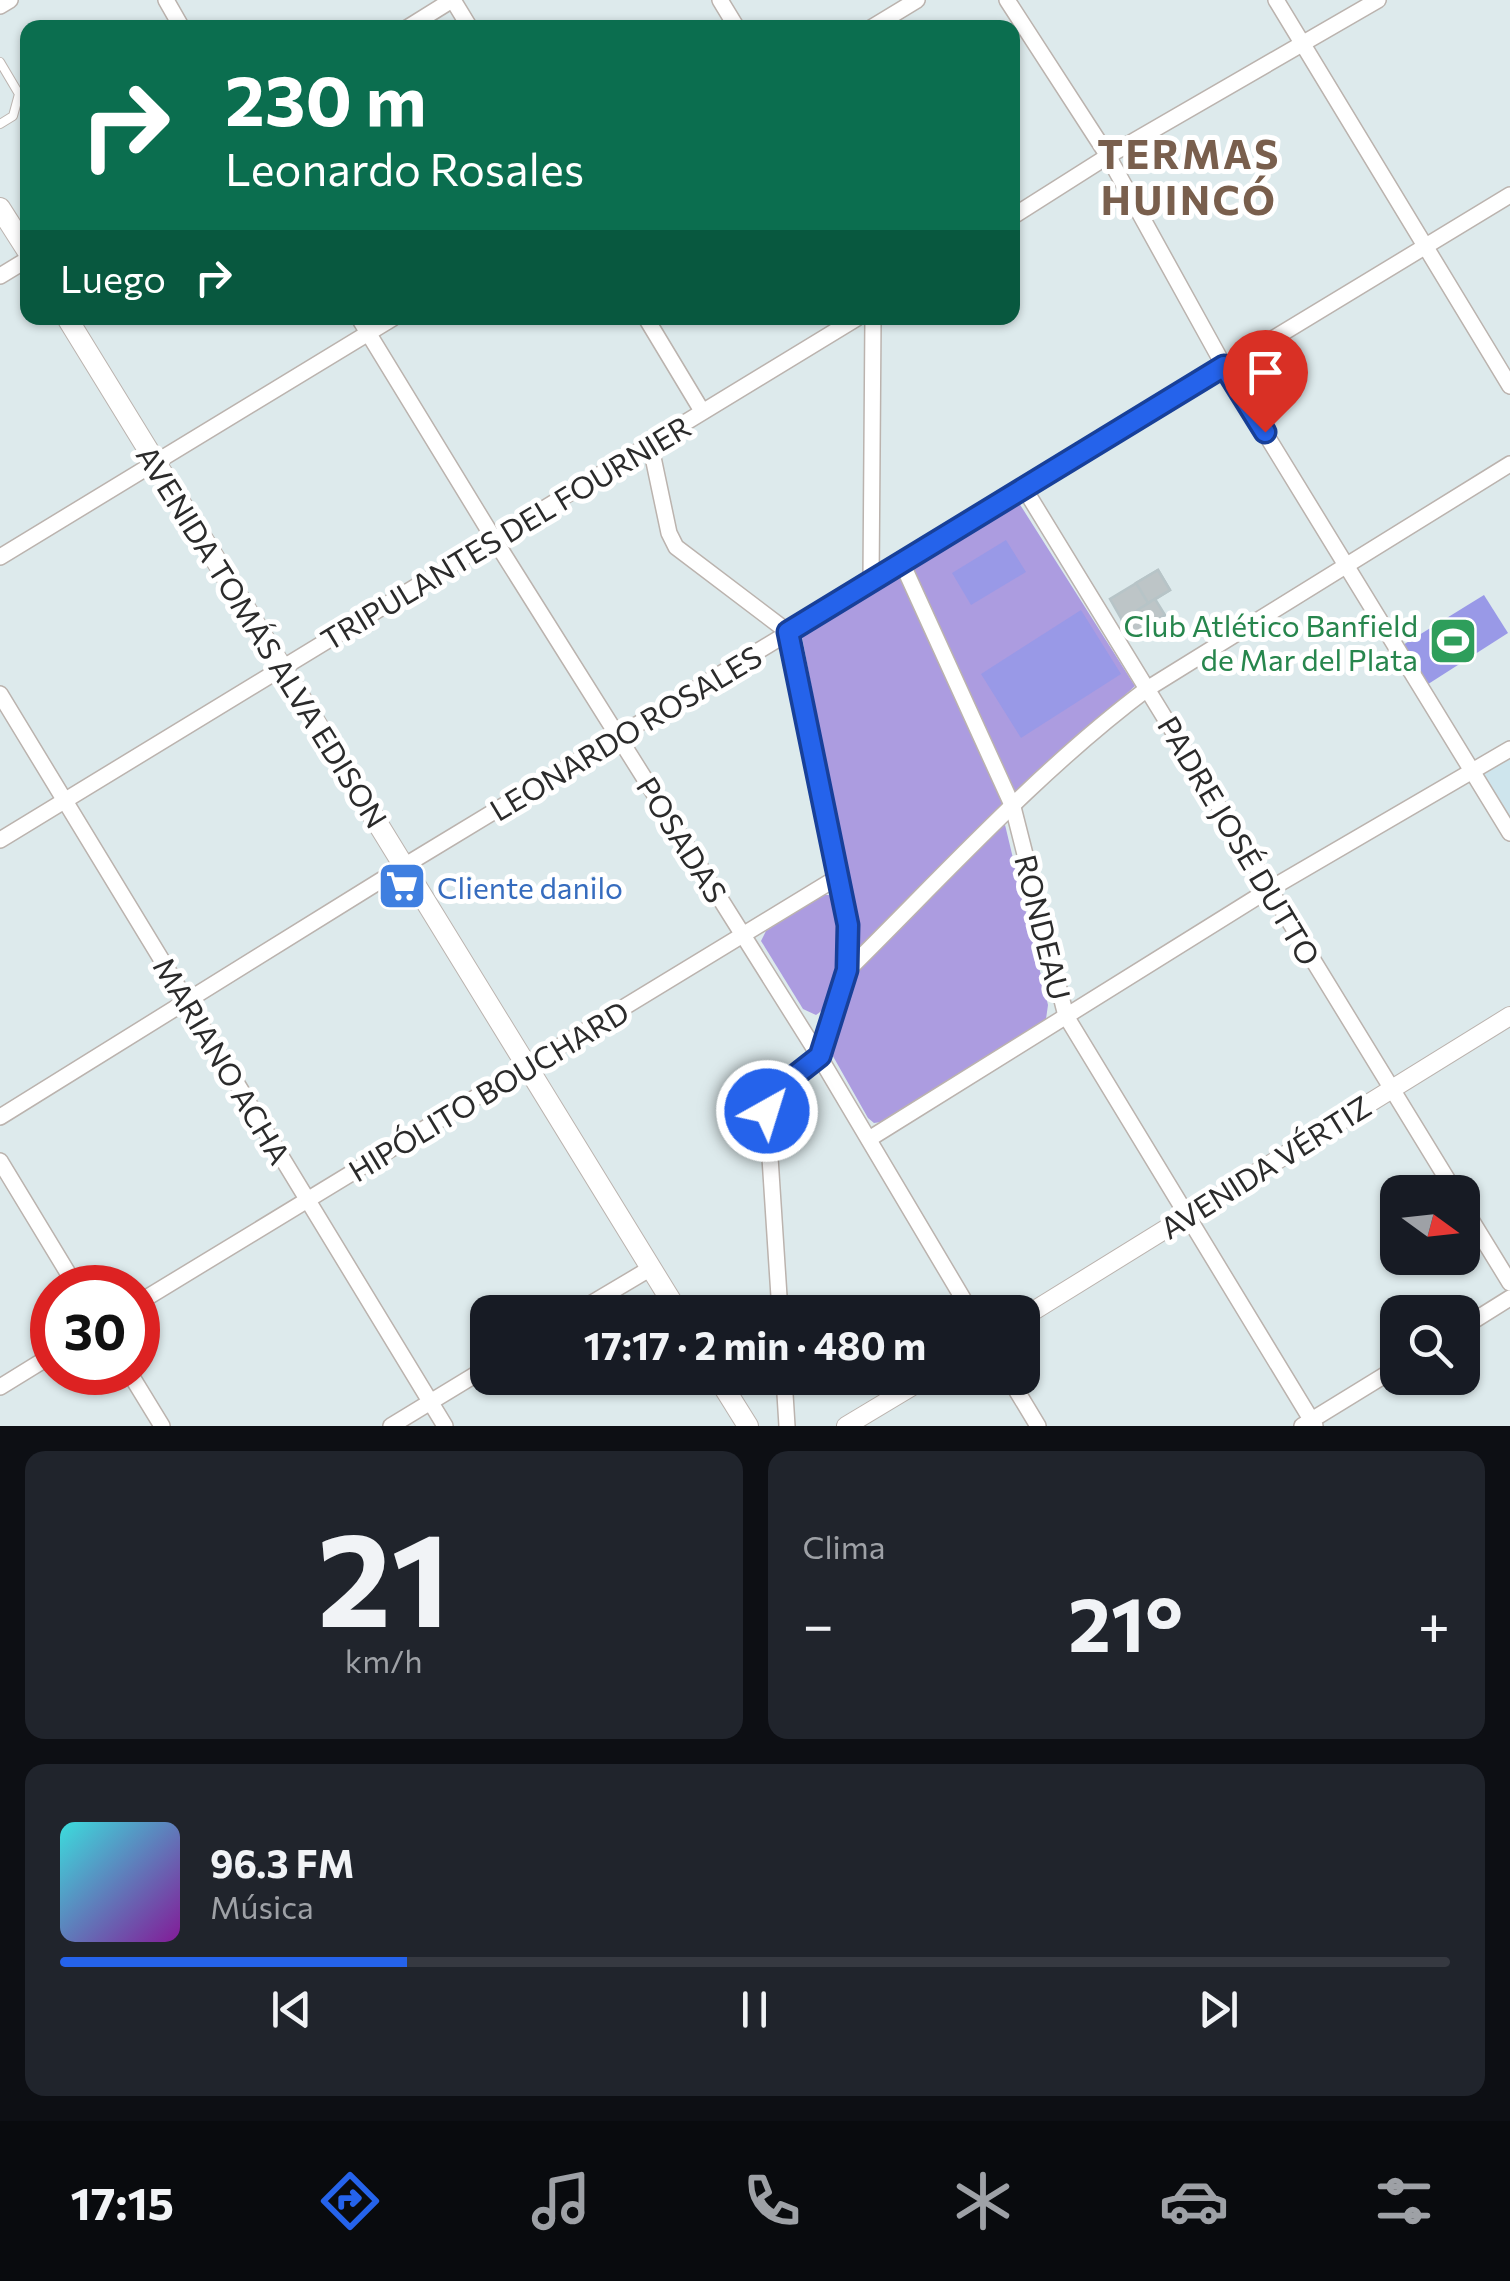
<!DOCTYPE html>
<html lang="es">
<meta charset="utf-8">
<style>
body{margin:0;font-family:Commissioner,sans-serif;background:#20242c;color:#f1f3f6;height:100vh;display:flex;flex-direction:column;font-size:38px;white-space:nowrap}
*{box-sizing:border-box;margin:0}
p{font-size:32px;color:#9ea1a6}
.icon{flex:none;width:55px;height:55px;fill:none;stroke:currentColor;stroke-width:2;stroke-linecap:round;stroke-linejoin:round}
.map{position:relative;height:1426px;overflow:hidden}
.drawer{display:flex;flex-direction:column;gap:25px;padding:25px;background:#0d0f14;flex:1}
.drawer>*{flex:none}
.top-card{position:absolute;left:20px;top:20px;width:1000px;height:305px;border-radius:20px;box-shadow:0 2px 8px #0004;background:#0b6e4f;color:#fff;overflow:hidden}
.needle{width:65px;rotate:105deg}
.tools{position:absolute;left:1380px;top:1175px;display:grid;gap:20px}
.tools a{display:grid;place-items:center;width:100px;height:100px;border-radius:20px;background:#171b24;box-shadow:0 2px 8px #0004;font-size:50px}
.speed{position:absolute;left:30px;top:1265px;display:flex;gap:20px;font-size:50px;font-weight:700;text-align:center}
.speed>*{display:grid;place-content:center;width:130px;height:130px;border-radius:50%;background:#171b24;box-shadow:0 2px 8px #0004;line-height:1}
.speed .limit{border:15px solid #d22;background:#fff;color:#111}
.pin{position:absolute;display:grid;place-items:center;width:85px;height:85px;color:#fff;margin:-102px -42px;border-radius:50% 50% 50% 0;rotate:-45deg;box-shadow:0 0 10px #0007}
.pin .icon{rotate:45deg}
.me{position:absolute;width:110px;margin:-55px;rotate:39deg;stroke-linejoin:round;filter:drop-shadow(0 0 8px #0008)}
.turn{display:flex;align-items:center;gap:35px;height:210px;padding:0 40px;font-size:45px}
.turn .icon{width:130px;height:130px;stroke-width:2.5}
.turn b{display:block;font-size:70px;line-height:85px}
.then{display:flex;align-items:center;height:95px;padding:0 40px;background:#0003;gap:20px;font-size:38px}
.big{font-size:75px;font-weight:700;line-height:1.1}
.drawer .tile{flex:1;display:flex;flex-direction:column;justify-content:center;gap:15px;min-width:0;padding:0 35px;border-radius:20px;background:#20242c}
.drawer .dial{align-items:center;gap:0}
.dial b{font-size:130px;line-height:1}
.song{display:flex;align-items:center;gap:30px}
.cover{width:120px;height:120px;border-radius:15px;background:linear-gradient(135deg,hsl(180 70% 55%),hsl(290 70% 35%))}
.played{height:10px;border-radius:5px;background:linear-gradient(90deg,#2563eb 25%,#363941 25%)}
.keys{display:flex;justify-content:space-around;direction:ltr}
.heat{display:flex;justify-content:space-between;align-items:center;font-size:55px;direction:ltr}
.drawer .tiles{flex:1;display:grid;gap:25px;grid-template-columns:1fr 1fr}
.tile:last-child{grid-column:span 2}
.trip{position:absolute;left:470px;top:1295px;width:570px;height:100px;border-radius:20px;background:#171b24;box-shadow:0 2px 8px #0004;font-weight:700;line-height:100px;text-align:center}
.menu{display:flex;height:160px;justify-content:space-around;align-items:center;background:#090b0e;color:#9ea1a6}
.menu .icon{width:70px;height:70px}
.menu .current{color:#2563eb}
.menu b{font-size:45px;color:#f1f3f6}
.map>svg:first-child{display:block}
.education{fill:#cee5ed}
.green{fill:#ac9ce0}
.pitch{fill:#9999e7}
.building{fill:#bdc5c7;stroke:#b7c4c7;stroke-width:2.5}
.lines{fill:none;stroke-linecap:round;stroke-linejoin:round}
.service-casing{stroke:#bbb3ae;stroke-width:10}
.minor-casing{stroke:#bbb3ae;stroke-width:18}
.tertiary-casing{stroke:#bbb3ae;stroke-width:20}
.secondary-casing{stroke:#bbb3ae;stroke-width:22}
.service{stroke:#fff;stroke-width:8}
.minor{stroke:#fff;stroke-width:15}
.tertiary{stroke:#fff;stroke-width:18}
.secondary{stroke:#fff;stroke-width:20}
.route-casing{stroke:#184099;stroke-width:25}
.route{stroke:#2563eb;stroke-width:18}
.labels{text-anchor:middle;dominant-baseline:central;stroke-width:10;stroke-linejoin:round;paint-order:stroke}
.street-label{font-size:30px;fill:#2b2b2b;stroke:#fff}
.leisure-label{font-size:30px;fill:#27864d;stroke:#fff;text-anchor:end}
.shop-label{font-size:30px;fill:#366cbe;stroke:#fff;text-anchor:start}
.district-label{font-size:40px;font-weight:bold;letter-spacing:2.5px;fill:#795f4d;stroke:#fff}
</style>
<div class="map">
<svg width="1510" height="1426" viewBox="0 0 1510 1426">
<rect width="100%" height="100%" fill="#ddeaec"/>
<polygon class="education" points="1510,749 1510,833 1473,772"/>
<g class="green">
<polygon points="1019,503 1135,686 1001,808 1048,1005 1046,1019 881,1122 874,1123 868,1118 830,1051 857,956 856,919 802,637 1014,504"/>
<path d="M 823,895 L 829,895 C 848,917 841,1001 816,1015 L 803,1009 L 761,941 L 766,931 Z"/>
</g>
<g class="pitch">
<polygon points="1006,540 1026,572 971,605 952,573"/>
<polygon points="1484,595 1508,633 1422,688 1398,648"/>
<polygon points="1081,610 1121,674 1021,738 981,674"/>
</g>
<g class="building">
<polygon points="1158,570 1170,590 1122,620 1110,599"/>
<polygon points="1158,570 1170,590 1148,603 1136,583"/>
<polygon points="1155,599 1165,615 1132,635 1122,620"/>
</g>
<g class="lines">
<g class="service-casing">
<polyline id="service" points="0,62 19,94 13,116 0,124"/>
</g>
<g class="minor-casing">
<g id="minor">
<polyline points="166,0 182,28"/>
<polyline points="453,0 470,28"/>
<polyline points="720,0 737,28"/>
<polyline points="1007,0 1108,156 1224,366 1510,833"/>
<polyline points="1276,0 1510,386"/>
<polyline points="0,6 10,0"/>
<polyline points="407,28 452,0"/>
<polyline points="871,28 917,0"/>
<polyline points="1012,217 1108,156 1378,0"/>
<polyline points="0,276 28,259"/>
<polyline points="359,318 494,539 819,1056 971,1312"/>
<polyline points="646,318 702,411"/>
<polyline points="650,443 669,533 676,547 788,632 848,925 847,971 819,1056 780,1086 773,1093 767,1111 780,1312"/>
<polyline points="1024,488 1455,1192"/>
<polyline points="0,557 393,318"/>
<polyline points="902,563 1013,807 1066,1016 1315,1426"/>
<polyline points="871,582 873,318"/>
<polyline points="0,694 445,1426"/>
<polyline points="0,840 857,318"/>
<path d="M 847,971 C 943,876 1039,770 1147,689 L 1510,464"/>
<polyline points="0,1117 404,866 1510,195"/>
<polyline points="869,1139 1270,889 1510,749"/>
<polyline points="0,1161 77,1288"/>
<polyline points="1462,1205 1510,1283"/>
<polyline points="138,1303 838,877"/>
<polyline points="577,1312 651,1268"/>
<polyline points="1462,1328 1510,1298"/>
<polyline points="129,1372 162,1426"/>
<polyline points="784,1378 787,1426"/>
<polyline points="1009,1378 1038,1426"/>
<polyline points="0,1387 52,1355"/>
<polyline points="391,1426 488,1367"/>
<polyline points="1302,1426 1398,1367"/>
</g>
</g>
<g class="tertiary-casing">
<g id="tertiary">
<polyline points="1022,1318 1510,1016"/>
<polyline points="846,1426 926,1378"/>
</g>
</g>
<g class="secondary-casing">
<g id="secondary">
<polyline points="0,208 28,252"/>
<polyline points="67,318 678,1312"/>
<polyline points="718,1378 748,1426"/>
</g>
</g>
<use href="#service" class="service"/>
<use href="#minor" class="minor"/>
<use href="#tertiary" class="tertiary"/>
<use href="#secondary" class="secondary"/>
</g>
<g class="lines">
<g class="route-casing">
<polyline id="route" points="767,1111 773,1093 820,1056 847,970 848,925 788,632 1224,366 1265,432"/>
</g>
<use href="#route" class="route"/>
</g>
<defs>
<g id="stadium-square" transform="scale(2.5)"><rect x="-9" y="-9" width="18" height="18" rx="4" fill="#2e9e5b" stroke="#fff"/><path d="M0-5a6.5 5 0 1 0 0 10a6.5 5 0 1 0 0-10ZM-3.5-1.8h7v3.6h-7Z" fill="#fff"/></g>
<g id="supermarket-square" transform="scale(2.5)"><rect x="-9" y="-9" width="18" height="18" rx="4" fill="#3f7fe0" stroke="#fff"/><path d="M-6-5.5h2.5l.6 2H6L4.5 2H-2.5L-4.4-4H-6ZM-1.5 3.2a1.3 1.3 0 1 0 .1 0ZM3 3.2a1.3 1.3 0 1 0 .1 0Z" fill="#fff"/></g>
</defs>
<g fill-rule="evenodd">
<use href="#stadium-square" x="1453" y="641"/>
<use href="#supermarket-square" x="402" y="886"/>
</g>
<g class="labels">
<g class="street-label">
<text transform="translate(505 532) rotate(-31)">TRIPULANTES DEL FOURNIER</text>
<text transform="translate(263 636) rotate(58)">AVENIDA TOMÁS ALVA EDISON</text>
<text transform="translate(625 732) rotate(-31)">LEONARDO ROSALES</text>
<text transform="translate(683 839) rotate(58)">POSADAS</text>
<text transform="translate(1240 840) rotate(59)">PADRE JOSÉ DUTTO</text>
<text transform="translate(1044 927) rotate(76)">RONDEAU</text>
<text transform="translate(223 1060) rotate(59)">MARIANO ACHA</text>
<text transform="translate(488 1090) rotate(-31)">HIPÓLITO BOUCHARD</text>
<text transform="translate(1265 1166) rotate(-32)">AVENIDA VÉRTIZ</text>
</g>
<g class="leisure-label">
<text x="1418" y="624">Club Atlético Banfield<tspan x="1418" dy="34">de Mar del Plata</tspan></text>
</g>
<g class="shop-label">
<text x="437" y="886">Cliente danilo</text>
</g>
<g class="district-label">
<text x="1189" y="152">TERMAS<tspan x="1189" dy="46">HUINCÓ</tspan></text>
</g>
</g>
</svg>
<div class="tools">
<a><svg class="needle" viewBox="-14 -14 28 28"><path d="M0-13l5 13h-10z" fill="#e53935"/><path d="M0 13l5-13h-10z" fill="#9ea1a6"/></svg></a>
<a><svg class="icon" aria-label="search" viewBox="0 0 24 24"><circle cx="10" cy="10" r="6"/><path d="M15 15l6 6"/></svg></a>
</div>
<div class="speed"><div class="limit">30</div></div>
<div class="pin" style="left:1265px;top:432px;background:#d93025"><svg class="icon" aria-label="arrive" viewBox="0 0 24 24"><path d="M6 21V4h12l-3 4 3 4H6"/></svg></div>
<svg class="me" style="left:767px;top:1111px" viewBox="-20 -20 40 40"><circle r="17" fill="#2563eb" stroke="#fff" stroke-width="3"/><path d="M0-11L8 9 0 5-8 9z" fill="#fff"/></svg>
<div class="trip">17:17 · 2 min · 480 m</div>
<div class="top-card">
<div class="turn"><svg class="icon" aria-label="right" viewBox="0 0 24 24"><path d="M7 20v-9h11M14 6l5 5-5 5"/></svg><div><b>230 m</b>Leonardo Rosales</div></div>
<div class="then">Luego<svg class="icon" aria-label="right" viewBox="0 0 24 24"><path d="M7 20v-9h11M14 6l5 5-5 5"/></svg></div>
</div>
</div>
<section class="drawer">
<div class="tiles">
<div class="tile dial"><b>21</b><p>km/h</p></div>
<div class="tile"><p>Clima</p>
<div class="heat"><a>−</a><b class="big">21°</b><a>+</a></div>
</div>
<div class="tile">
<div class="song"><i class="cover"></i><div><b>96.3 FM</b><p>Música</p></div></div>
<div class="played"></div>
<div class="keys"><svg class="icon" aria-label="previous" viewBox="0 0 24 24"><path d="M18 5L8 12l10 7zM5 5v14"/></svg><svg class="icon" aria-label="pause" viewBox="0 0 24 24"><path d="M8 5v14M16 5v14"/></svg><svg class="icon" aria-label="next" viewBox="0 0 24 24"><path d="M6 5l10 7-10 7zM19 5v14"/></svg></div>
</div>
</div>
</section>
<nav class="menu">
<b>17:15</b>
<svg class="icon current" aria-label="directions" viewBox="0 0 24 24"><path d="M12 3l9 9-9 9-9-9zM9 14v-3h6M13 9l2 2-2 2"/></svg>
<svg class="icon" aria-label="music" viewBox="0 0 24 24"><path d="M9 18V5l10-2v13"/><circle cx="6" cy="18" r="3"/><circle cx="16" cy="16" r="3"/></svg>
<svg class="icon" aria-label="phone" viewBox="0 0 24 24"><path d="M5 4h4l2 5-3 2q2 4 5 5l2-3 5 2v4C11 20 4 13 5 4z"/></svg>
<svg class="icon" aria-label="climate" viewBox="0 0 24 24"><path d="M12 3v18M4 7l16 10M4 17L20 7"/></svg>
<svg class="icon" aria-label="car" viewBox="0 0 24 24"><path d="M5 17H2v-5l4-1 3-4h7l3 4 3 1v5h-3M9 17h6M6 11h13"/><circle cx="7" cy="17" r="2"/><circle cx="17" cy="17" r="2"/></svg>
<svg class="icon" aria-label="filters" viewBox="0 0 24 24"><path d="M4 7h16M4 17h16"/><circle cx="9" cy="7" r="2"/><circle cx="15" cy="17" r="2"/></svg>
</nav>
